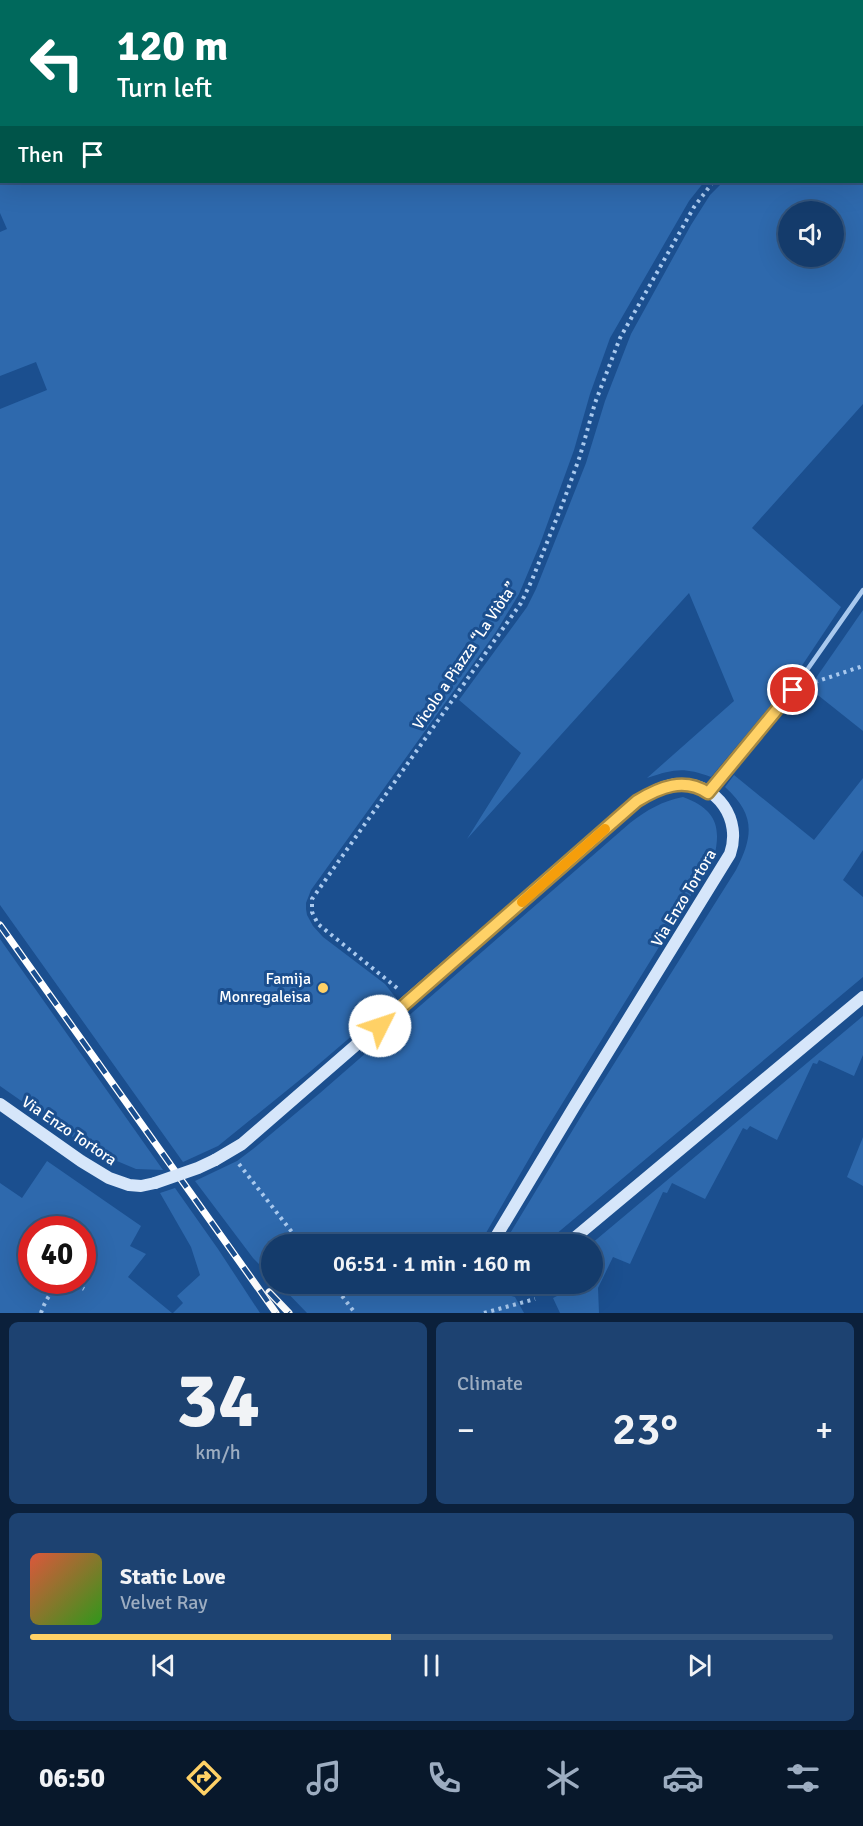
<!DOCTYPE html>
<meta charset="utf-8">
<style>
body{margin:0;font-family:Signika,sans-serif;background:#1d4271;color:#f1f3f6;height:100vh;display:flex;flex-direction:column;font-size:22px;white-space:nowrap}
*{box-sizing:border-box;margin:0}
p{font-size:20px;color:#9dadc1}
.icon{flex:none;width:33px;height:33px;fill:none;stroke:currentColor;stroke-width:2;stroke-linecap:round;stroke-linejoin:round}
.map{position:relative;height:1313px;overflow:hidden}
.sheet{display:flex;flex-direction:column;gap:9px;padding:9px;background:#0b203b;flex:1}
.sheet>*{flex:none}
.banner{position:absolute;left:0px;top:0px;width:864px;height:183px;box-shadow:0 6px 24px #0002,0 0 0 2px #33557e;background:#00695c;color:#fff;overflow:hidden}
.buttons{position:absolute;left:778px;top:201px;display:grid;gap:12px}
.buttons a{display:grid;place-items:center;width:66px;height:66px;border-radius:50%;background:#143b6b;box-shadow:0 6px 24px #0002,0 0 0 2px #33557e;font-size:30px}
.speed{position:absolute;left:18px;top:1216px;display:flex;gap:12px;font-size:30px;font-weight:700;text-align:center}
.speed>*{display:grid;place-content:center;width:78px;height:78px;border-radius:50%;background:#143b6b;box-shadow:0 6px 24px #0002,0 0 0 2px #33557e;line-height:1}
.speed .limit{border:9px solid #d22;background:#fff;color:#111}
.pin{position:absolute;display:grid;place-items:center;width:51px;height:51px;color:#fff;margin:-26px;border:3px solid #fff;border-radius:50%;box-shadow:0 2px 6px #0007}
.me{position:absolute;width:66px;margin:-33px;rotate:49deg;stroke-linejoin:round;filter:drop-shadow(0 0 4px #0008)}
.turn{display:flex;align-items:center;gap:21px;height:126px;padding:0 18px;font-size:27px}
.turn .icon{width:78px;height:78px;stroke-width:2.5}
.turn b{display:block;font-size:42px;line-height:51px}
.then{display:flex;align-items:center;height:57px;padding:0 18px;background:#0003;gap:12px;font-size:22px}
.big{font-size:45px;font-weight:600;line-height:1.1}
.sheet .card{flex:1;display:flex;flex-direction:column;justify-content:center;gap:9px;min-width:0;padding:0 21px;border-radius:9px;background:#1d4271}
.sheet .dial{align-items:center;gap:0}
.dial b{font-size:78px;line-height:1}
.song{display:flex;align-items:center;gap:18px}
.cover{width:72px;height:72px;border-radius:9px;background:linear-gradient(135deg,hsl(10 70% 55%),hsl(110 70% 35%))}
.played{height:6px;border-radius:3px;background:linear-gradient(90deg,#ffd166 45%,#33557e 45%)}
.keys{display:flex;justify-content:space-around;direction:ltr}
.heat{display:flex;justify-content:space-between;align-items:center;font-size:33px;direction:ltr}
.sheet .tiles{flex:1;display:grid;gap:9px;grid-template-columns:1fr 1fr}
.card:last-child{grid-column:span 2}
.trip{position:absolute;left:261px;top:1234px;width:342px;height:60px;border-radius:30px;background:#143b6b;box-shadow:0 6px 24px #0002,0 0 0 2px #33557e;font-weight:600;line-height:60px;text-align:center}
.menu{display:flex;height:96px;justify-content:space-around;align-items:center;background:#08182b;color:#9dadc1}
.menu .icon{width:42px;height:42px}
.menu .current{color:#ffd166}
.menu b{font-size:27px;color:#f1f3f6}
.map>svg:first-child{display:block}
.green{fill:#2e69ad;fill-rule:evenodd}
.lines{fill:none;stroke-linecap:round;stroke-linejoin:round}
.path{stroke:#a9c9ee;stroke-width:4;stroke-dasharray:3 4.5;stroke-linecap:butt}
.lane{stroke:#a9c9ee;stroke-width:4.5}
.street{stroke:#a9c9ee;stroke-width:6}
.secondary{stroke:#d6e6fa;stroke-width:12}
.rail-casing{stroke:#fff;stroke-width:7}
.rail{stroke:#1b4f8f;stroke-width:4.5;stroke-dasharray:14;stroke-linecap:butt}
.secondary-bridge{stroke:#d6e6fa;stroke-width:12}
.route-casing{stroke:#a68842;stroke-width:15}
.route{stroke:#ffd166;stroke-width:10}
.slow{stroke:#f59e0b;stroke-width:10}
.poi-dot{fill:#ffd166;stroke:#1b4f8f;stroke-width:2}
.labels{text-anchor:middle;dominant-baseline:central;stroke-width:6;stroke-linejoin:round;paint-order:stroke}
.street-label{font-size:16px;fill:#fff;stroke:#1b4f8f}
.poi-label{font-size:16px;fill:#fff;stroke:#1b4f8f;text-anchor:end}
</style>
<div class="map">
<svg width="863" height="1313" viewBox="0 0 863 1313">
<rect width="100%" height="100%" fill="#1b4f8f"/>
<g class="green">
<polygon points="323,0 527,0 526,2 321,1"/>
<path d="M 863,67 L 863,404 L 752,528 L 841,607 L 795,676 L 711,777 C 683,767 675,769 647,778 L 734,701 L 689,593 L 467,839 L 521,753 L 459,700 L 527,607 L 536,589 L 586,463 L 605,401 L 631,334 L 691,225 L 710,195 L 723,182 L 862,182 ZM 789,212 L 834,212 L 834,256 L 789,256 Z"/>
<polygon points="1,166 2,182 704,182 689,201 610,338 590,394 574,450 540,544 519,594 496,632 311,890 306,903 306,909 307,915 313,926 323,937 385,984 396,998 312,1070 218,1146 183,1162 0,905 0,409 47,390 36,362 0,376 0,232 7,229 0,213 0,167"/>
<polygon points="863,610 863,731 809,688"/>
<path d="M 734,775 L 814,840 L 863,778 L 863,850 L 843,880 L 863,897 L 863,977 L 543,1245 L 503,1245 L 583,1113 L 736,870 C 754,835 755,814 725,787 Z"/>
<path d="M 683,797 C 715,809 722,825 714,858 L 544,1133 L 479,1245 L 272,1245 L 271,1276 L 253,1258 L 195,1181 L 237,1161 L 253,1149 L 320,1093 L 630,823 C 647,810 662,801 683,797 Z"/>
<polygon points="0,939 163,1170 136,1169 93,1151 0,1086"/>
<polygon points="863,1016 863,1055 854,1076 819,1060 817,1064 813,1063 777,1140 750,1126 747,1130 743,1128 705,1199 672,1183 667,1193 663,1192 630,1264 613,1257 598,1288 599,1313 560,1313 553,1298 567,1291 571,1284 592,1284 592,1245 590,1245 591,1244"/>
<polygon points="863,1137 863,1186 847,1177"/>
<path d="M 47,1161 L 141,1226 L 130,1246 L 146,1254 L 128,1277 L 172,1313 L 0,1313 L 0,1183 L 22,1198 ZM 32,1230 L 82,1230 L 82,1281 L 32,1281 Z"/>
<polygon points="175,1188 218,1249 260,1313 173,1313 183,1303 177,1296 200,1275 191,1247 160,1193"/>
<polygon points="279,1284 484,1284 498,1292 515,1297 524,1313 307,1313"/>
</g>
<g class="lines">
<g class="path">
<polyline points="162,0 163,2"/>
<polyline points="862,11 863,11"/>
<polyline points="862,56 863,56"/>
<polyline points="815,682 863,666"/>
<polyline points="397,988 318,924 312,912 312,899 521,603 532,580 564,500 580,456 595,403 620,338 694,207 713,182"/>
<polyline points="239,1164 302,1245"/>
<polyline points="70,1281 84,1289"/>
<polyline points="333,1284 355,1313"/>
<path d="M 41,1313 C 45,1300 54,1286 66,1281"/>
<polyline points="484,1313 535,1299"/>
</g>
<polyline class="lane" points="710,791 793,690 863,590"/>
<g class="street">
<polyline points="15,0 15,2"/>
<polyline points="225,2 226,0"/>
<polyline points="536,2 537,0"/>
<polyline points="0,159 2,158"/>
</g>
<g class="secondary">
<polyline points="0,1104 81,1161 109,1178 129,1185 141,1186 155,1183"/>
<path d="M 215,1160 L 242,1144 L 637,801 C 650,793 664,784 680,784 C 718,783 742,820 730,854 L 574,1107 L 491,1245"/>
<polyline points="566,1245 863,997"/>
</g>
<g class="rail-casing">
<g id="rail">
<polyline points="0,925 276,1313"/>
<polyline points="269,1292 289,1313"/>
</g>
</g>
<use href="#rail" class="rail"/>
<polyline class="secondary-bridge" points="155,1183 198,1168 215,1160"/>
</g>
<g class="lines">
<g class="route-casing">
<path id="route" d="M 380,1026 L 637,801 C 660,787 684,777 708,793 L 793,690"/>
</g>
<use href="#route" class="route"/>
<polyline class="slow" points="522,902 605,829"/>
</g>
<circle class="poi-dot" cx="323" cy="988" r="6"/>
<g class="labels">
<g class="street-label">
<text transform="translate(465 656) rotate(-56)">Vicolo a Piazza “La Viòta”</text>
<text transform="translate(684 898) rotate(-59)">Via Enzo Tortora</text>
<text transform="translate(69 1131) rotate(34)">Via Enzo Tortora</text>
</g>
<g class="poi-label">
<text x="311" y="979">Famija<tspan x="311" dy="18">Monregaleisa</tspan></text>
</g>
</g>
</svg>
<div class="buttons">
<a><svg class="icon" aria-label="sound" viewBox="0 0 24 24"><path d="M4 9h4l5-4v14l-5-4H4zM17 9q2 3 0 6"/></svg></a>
</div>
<div class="speed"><div class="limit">40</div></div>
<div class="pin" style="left:793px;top:690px;background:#d93025"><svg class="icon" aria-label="arrive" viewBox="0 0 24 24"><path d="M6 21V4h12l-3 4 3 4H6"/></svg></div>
<svg class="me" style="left:380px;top:1026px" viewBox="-20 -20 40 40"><circle r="19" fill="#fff"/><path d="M0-13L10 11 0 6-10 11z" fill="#ffd166"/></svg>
<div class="trip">06:51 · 1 min · 160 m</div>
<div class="banner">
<div class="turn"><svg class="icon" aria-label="left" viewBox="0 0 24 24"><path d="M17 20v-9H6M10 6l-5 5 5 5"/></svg><div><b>120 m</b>Turn left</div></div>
<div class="then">Then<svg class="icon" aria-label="arrive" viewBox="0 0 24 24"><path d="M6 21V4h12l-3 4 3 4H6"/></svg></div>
</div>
</div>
<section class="sheet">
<div class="tiles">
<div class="card dial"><b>34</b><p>km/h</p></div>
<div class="card"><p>Climate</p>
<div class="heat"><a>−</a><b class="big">23°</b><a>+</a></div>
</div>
<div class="card">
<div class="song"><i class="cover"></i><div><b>Static Love</b><p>Velvet Ray</p></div></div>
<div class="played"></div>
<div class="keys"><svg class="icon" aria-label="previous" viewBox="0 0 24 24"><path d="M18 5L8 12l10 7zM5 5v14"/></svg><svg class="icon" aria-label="pause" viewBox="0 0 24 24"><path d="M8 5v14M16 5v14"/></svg><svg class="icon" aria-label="next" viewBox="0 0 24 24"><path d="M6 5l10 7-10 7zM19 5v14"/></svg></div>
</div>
</div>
</section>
<nav class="menu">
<b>06:50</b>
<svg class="icon current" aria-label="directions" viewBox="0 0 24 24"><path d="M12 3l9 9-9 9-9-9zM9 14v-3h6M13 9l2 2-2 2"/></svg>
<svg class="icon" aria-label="music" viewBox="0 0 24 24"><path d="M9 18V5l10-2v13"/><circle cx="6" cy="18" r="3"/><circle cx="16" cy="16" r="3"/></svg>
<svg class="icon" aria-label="phone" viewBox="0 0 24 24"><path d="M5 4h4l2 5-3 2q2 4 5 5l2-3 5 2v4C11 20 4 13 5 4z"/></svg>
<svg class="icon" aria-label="climate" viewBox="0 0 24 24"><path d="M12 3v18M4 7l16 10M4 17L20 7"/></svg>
<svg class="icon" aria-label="car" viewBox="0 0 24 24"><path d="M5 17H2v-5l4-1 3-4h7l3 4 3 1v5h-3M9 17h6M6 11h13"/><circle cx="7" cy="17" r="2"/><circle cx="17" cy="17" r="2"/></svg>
<svg class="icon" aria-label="filters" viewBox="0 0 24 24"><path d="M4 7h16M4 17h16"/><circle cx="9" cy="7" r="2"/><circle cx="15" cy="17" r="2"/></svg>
</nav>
